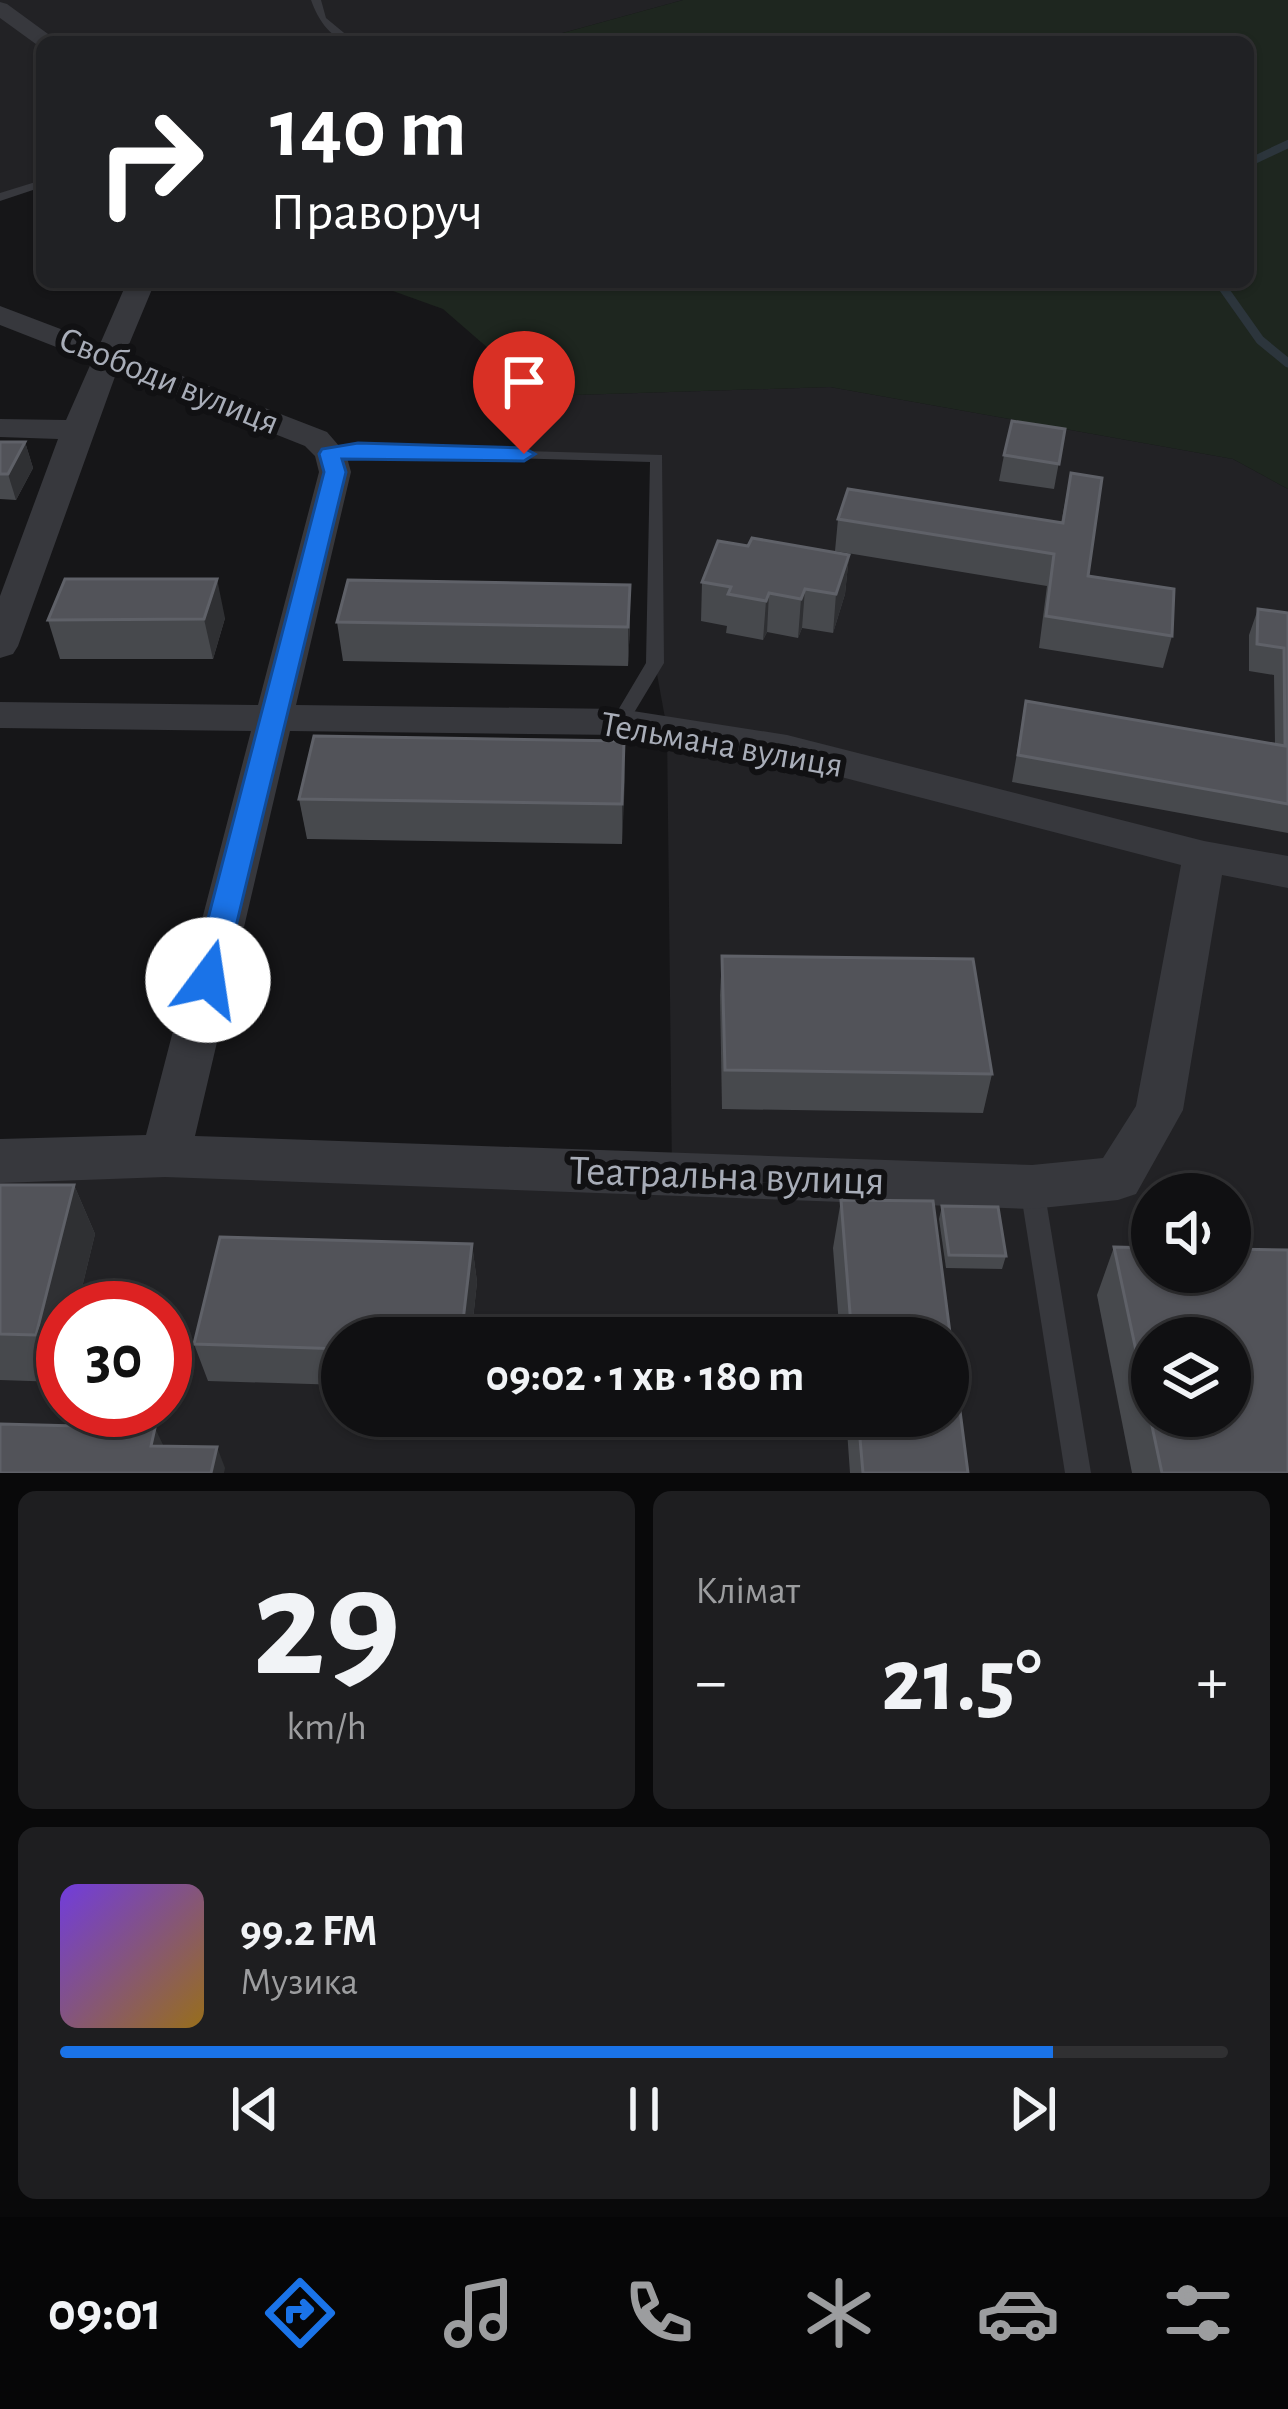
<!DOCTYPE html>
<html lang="uk">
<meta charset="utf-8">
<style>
body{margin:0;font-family:"Alegreya Sans",sans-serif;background:#1e1e20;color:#f1f3f6;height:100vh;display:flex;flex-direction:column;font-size:45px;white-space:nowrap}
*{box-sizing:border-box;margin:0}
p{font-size:39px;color:#9c9d9f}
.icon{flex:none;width:66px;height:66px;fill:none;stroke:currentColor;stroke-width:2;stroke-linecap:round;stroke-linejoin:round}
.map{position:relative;height:1473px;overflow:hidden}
.side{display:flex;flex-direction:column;gap:18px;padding:18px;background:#09090a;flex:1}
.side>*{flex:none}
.banner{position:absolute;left:36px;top:36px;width:1218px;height:252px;border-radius:18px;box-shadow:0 3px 9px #0004,0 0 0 3px #303032;background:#202124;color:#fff;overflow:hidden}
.tools{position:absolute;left:1131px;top:1173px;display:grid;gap:24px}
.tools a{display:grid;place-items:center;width:120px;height:120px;border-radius:50%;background:#101012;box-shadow:0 3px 9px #0004,0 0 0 3px #303032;font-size:60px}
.speed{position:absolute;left:36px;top:1281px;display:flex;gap:24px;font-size:60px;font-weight:700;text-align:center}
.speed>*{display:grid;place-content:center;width:156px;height:156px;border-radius:50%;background:#101012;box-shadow:0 3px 9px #0004,0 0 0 3px #303032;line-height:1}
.speed .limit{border:18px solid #d22;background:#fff;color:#111}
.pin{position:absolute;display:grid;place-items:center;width:102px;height:102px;color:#fff;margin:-123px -51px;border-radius:50% 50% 50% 0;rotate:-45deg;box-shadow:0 0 12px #0007}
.pin .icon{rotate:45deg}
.me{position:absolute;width:132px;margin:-66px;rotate:14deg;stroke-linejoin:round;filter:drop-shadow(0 0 9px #0008)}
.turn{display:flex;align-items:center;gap:42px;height:252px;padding:0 36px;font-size:54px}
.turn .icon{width:156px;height:156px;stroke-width:2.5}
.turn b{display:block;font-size:84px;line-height:102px}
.big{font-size:90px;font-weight:700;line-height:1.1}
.side .widget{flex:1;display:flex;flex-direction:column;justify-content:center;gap:18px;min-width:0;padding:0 42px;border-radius:18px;background:#1e1e20}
.side .dial{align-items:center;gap:0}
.dial b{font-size:156px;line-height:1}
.song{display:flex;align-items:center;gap:36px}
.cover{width:144px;height:144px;border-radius:18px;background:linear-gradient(135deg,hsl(260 70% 55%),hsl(40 70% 35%))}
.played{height:12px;border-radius:6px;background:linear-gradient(90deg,#1a73e8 85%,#303032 85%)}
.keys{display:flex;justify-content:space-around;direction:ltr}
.heat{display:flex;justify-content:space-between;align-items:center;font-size:66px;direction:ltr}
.side .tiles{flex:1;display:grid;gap:18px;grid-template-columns:1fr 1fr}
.widget:last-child{grid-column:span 2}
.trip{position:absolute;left:321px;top:1317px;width:648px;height:120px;border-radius:60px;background:#101012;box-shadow:0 3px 9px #0004,0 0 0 3px #303032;font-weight:700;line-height:120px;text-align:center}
.dock{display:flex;height:192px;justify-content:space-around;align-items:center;background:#060607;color:#9c9d9f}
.dock .icon{width:84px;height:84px}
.dock .selected{color:#1a73e8}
.dock b{font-size:54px;color:#f1f3f6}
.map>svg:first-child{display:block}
.built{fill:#222225;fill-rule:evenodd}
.green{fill:#1e261f}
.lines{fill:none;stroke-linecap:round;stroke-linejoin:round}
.stream-far1{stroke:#2c353c;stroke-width:8}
.stream{stroke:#2c353c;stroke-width:9}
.service{fill:#37383d;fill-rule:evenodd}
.minor{fill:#37383d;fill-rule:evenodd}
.wall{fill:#47494d}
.shaded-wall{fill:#2f3033}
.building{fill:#525359;stroke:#5f6168;stroke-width:3;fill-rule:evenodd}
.route{fill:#1a73e8;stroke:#114b97;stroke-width:3}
.labels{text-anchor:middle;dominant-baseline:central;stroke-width:12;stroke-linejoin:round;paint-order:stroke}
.street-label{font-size:36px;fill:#a8adb8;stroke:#111113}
.near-street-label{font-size:42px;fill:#a8adb8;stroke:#111113}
</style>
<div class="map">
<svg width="1288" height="1473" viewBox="0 0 1288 1473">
<rect width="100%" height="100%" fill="#161618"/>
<g class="built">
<polygon points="0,0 683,0 530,42 42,42 42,183 0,197"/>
<path d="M 830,387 L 1233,459 L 1288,489 L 1288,1473 L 0,1473 L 0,1161 L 672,1174 L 667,729 L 655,663 L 657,459 L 523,455 L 543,396 ZM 1152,1194 L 1230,1194 L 1230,1272 L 1152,1272 ZM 63,1308 L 165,1308 L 165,1410 L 63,1410 ZM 342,1338 L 948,1338 L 948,1416 L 342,1416 ZM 1152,1338 L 1230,1338 L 1230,1416 L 1152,1416 Z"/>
</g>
<polygon class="green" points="683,0 1288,0 1288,489 1233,459 830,387 543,396 443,309 368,282 1248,282 1248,42 530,42"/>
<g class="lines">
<polyline class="stream-far1" points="1248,163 1288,144"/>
<polyline class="stream" points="1219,282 1260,340 1288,363"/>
<g class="service">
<path d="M 311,0 L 321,0 L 326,18 L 355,42 C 332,42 318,20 311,0 Z"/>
<polygon points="42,180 42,187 0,201 0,193"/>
<polygon points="358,446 662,455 664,663 626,726 614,726 611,722 646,663 650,462 358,454 330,458 323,454 330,450"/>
<polygon points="1032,1178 1040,1181 1044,1188 1091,1473 1065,1473 1020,1188 1024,1181"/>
</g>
<g class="minor">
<polygon points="0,2 7,4 59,42 42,42 40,47 0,18"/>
<path d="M 127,282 L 155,282 L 125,354 L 327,432 L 346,454 L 351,472 L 296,705 L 620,709 L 787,735 L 1204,841 L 1288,856 L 1288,888 L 1222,875 L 1183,1110 L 1136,1194 L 1118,1200 L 1032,1209 L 165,1177 L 0,1183 L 0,1139 L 146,1135 L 251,731 L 0,728 L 0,702 L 258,705 L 319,472 L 315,456 L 305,446 L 117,371 L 18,646 L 13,654 L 0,658 L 0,596 L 58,439 L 0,437 L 0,419 L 66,420 L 92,361 L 0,325 L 0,306 L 100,344 ZM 290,731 L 620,735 L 787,763 L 1181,865 L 1136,1106 L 1103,1158 L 1032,1165 L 195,1136 Z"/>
</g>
</g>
<g class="wall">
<polygon points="1065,429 1054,489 999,481 1004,455"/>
<polygon points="0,442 25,442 33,468 16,500 0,499"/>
<polygon points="1071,473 1088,576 1172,636 1163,668 1039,648 1047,586 835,551 838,519 1061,523"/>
<polygon points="748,546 849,555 845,594 833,633 802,628 798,638 767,632 763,640 726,633 727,626 701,621 702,582"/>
<polygon points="1258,609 1288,613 1288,833 1012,782 1026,701 1275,745 1274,675 1249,671 1249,635"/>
<polygon points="225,618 213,659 60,659 48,620"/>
<polygon points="337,622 630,624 628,666 343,661"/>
<polygon points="624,741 622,844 307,839 299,799"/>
<polygon points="722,956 992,1074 983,1113 722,1109 720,995"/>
<polygon points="0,1185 74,1185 95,1234 77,1308 63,1308 63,1369 60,1382 0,1380"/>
<polygon points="841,1200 933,1201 968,1473 850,1473 846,1416 948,1416 948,1338 840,1338 833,1248"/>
<polygon points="942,1206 1006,1256 1002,1269 946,1268 939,1219"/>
<polygon points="472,1244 477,1282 471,1338 342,1338 342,1385 208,1381 194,1344"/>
<polygon points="1114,1247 1288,1473 1132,1473 1097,1295"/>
</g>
<g class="shaded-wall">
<polygon points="25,442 33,468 16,500 8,474"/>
<polygon points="849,555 845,594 833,633 836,594"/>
<polygon points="217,579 225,618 213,659 204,619"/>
<polygon points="630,585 630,624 628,666 628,627"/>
<polygon points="805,589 802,628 798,638 801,599"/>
<polygon points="769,593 767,632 763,640 766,601"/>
<polygon points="624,741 625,780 622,844 622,804"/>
<polygon points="74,1185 95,1234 77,1308 63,1308 63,1369 60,1382 36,1335"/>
<polygon points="472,1244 477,1282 471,1338 461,1338"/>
<polygon points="155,1428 165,1449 151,1446"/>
<polygon points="217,1447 225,1468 224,1473 211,1473"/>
</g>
<g class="building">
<polygon points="1012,421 1065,429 1059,464 1004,455"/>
<polygon points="0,442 25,442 8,474 0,474"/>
<polygon points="1071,473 1102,478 1088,576 1174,589 1172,636 1046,616 1054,554 838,519 848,489 1063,523"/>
<polygon points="752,538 849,555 836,594 805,589 801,599 769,593 766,601 728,594 731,587 702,582 718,541 748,546"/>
<polygon points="65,579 217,579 204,619 48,620"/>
<polygon points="348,580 630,585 628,627 337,622"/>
<polygon points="1258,609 1288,613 1288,804 1018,755 1026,701 1285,746 1284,648 1257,644"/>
<polygon points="314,736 624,741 622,804 299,799"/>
<polygon points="722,956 973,959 992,1074 725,1070"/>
<polygon points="0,1185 74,1185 36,1335 0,1334"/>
<polygon points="841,1200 933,1201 968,1473 863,1473 858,1416 948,1416 948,1338 852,1338"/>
<polygon points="942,1206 998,1207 1006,1256 949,1255"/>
<polygon points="220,1237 472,1244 461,1338 342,1338 342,1349 194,1344"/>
<path d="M 1114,1247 L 1152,1248 L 1152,1272 L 1230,1272 L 1230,1249 L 1288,1250 L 1288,1473 L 1162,1473 ZM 1152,1338 L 1230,1338 L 1230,1416 L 1152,1416 Z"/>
<polygon points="0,1424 155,1428 151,1446 217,1447 211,1473 0,1473"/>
</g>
<polygon class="route" points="358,443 524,448 535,454 524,461 342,459 346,472 223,980 219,989 208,992 196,989 192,980 324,472 319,454 322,449"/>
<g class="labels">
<g class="street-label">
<text transform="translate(169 381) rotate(22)">Свободи вулиця</text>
<text transform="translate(722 745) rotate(10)">Тельмана вулиця</text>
</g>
<g class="near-street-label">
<text transform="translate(727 1176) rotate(2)">Театральна вулиця</text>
</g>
</g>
</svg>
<div class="tools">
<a><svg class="icon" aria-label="sound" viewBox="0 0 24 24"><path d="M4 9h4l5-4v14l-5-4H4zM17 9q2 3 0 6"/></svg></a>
<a><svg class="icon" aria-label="layers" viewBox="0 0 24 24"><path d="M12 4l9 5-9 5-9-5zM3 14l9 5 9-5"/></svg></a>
</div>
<div class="speed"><div class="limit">30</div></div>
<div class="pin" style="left:524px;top:454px;background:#d93025"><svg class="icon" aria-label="arrive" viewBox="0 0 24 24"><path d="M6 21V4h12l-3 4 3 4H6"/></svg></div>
<svg class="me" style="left:208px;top:980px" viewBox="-20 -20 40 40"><circle r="19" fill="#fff"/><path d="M0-13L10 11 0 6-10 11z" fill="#1a73e8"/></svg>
<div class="trip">09:02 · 1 хв · 180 m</div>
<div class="banner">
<div class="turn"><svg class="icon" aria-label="right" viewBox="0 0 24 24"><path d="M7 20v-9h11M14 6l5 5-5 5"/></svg><div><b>140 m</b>Праворуч</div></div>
</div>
</div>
<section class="side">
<div class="tiles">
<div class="widget dial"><b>29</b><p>km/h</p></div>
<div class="widget"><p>Клімат</p>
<div class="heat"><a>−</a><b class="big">21.5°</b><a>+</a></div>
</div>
<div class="widget">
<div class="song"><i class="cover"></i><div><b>99.2 FM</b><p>Музика</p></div></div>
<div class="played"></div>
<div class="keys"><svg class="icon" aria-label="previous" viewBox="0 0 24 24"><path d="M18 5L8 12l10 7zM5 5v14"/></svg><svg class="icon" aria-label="pause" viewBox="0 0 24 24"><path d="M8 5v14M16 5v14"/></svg><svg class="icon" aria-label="next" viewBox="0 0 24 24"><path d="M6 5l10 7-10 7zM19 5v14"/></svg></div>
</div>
</div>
</section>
<nav class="dock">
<b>09:01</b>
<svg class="icon selected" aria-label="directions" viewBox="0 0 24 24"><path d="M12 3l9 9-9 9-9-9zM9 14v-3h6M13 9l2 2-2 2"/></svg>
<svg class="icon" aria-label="music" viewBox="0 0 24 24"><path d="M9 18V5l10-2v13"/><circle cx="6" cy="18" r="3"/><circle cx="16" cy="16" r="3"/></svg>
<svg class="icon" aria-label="phone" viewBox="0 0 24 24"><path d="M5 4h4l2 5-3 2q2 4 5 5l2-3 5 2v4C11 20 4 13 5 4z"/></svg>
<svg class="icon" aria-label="climate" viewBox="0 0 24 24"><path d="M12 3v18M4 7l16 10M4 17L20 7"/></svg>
<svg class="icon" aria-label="car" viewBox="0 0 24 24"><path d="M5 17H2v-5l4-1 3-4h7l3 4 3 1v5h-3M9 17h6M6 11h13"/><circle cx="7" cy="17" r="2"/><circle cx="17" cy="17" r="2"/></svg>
<svg class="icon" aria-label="filters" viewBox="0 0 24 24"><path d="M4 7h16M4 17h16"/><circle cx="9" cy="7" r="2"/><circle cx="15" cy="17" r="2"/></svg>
</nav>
